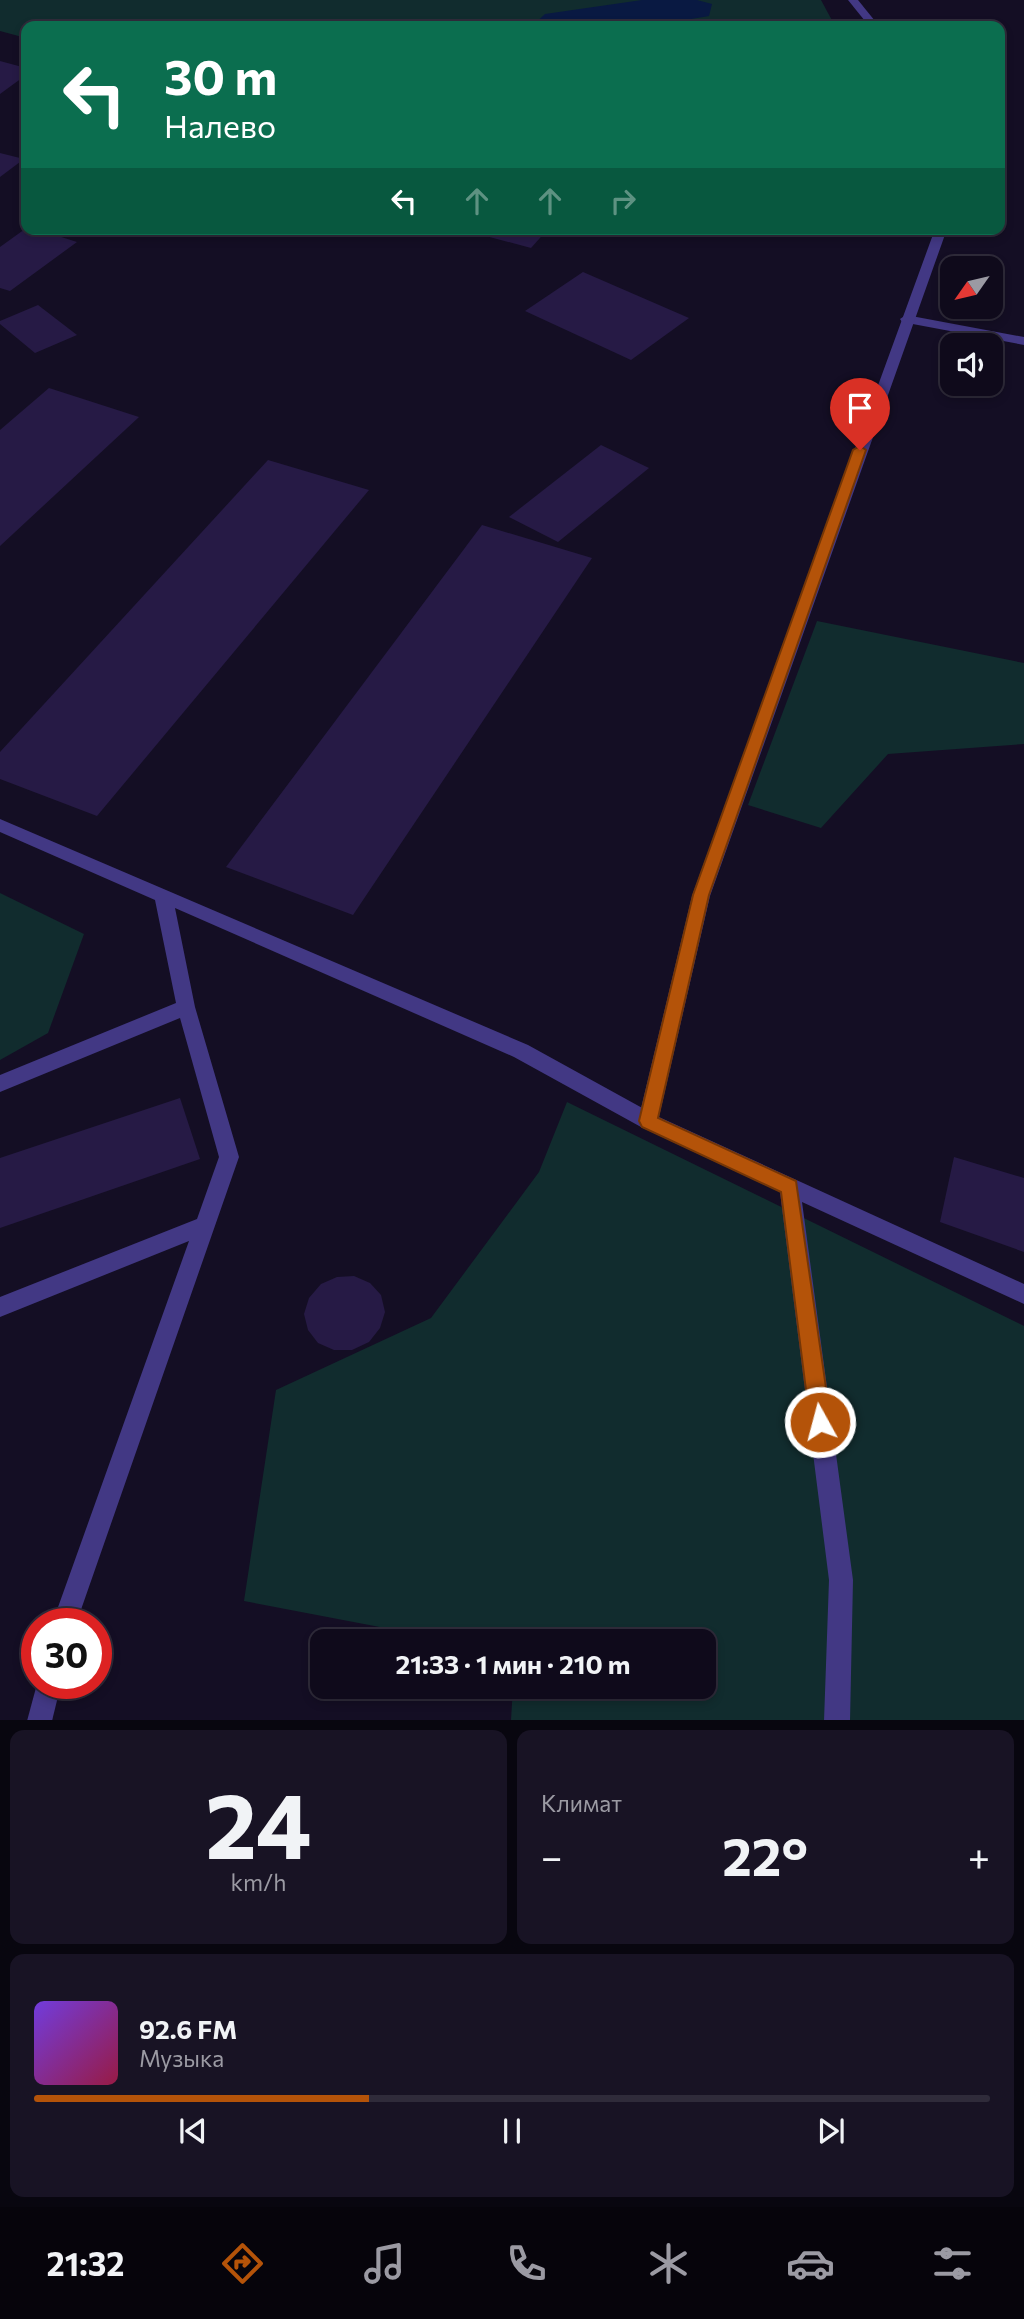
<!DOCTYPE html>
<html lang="ru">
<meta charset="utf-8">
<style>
body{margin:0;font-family:Commissioner,sans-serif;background:#181324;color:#f1f3f6;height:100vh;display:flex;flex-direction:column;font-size:26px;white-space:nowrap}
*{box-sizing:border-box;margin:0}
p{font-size:23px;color:#9b9aa3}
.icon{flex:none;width:38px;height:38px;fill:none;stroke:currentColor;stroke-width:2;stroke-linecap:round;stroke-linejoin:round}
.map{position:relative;height:1720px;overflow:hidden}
.panel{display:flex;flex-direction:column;gap:10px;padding:10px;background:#08060f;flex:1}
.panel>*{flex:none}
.banner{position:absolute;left:21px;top:21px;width:984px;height:214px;border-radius:14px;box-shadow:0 4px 10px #0003,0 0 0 2px #2f2b3a;background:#0b6e4f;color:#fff;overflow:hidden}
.needle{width:46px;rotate:236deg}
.buttons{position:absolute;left:940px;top:256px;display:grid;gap:14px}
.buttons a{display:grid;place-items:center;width:63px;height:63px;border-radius:14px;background:#0f0a1b;box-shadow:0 4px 10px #0003,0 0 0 2px #2f2b3a;font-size:35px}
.speed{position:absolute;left:21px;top:1608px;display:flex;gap:14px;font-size:35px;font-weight:700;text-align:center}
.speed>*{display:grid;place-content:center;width:91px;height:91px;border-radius:50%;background:#0f0a1b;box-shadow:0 4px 10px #0003,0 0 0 2px #2f2b3a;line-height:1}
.speed .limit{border:10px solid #d22;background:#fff;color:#111}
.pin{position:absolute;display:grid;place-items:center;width:60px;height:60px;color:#fff;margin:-72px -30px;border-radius:50% 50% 50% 0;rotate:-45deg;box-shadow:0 0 7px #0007}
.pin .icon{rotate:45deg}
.me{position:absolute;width:77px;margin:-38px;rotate:353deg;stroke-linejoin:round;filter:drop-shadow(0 0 5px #0008)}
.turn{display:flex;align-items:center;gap:24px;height:147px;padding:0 28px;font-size:32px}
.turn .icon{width:91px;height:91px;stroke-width:2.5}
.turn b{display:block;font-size:49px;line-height:60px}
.lanes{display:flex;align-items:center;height:66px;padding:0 28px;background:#0003;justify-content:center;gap:35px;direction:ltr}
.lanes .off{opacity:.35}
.big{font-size:52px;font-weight:700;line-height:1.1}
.panel .tile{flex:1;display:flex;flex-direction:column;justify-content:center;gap:10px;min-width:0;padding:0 24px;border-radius:14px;background:#181324}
.panel .dial{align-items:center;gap:0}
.dial b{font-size:91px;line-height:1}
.song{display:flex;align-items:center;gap:21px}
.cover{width:84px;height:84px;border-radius:10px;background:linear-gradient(135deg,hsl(260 70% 55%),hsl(340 70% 35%))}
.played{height:7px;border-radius:4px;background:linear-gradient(90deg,#b45309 35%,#2f2b3a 35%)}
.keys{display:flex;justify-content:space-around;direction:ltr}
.heat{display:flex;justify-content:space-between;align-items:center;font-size:38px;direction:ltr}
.panel .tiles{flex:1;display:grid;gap:10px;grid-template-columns:1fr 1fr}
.tile:last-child{grid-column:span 2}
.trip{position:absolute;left:310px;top:1629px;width:406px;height:70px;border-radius:14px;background:#0f0a1b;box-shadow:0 4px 10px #0003,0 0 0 2px #2f2b3a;font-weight:700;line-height:70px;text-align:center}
.tabs{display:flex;height:112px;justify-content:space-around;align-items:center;background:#06040b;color:#9b9aa3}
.tabs .icon{width:49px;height:49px}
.tabs .selected{color:#b45309}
.tabs b{font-size:32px;color:#f1f3f6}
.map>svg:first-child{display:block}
.green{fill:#112c2e}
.water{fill:#091942}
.building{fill:#261a45}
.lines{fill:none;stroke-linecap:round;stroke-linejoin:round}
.service{fill:#423884;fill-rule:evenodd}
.minor{fill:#423884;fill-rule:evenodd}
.tertiary{fill:#423884;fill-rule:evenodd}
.route{fill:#b45309;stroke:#753606;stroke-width:2}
</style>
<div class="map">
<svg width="1024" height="1721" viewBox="0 0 1024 1721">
<rect width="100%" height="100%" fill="#140e24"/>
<g class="green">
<polygon points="0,0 821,0 835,26 26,26 26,38 0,31"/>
<polygon points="817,621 1024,663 1024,744 888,754 821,828 748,805"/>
<polygon points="0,893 84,934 48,1033 0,1060"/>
<polygon points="567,1102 1024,1326 1024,1720 511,1720 513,1687 704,1687 704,1642 453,1641 244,1601 276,1390 431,1318 539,1172"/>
</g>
<polygon class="water" points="642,0 697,0 712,4 709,16 650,26 532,26 545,14"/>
<g class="building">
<polygon points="0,61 26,68 26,75 0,94"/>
<polygon points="0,153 24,159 0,177"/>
<polygon points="25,229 63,229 55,235 77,242 10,291 0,288 0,247"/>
<polygon points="460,229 548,229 531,248"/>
<polygon points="583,272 689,318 631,360 525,311"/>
<polygon points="38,305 77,335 35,353 0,324 0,321"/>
<polygon points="49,388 139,417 0,546 0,430"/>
<polygon points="601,445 649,468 558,542 509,517"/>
<polygon points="268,460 369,490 97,816 0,779 0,752"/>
<polygon points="482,525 592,558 353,915 226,867"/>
<polygon points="180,1098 200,1159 0,1228 0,1158"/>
<polygon points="954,1157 1024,1178 1024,1252 940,1222"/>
<polygon points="354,1276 370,1283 381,1295 385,1312 380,1328 369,1342 352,1350 334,1350 318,1343 308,1330 304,1314 309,1298 321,1284 337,1277"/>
</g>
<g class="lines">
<g class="service">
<polygon points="906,315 1024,337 1024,345 902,322 900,319"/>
<polygon points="0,819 528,1045 655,1115 658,1121 655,1127 648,1130 641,1127 514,1057 175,908 195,1007 239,1157 76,1624 52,1624 189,1241 0,1317 0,1297 197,1219 219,1157 180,1018 0,1092 0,1075 176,1003 155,900 0,832"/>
<polygon points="37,1684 61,1684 52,1721 27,1721"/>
</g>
<polygon class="minor" points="648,1112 1024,1284 1024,1304 802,1202 853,1580 850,1721 824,1721 829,1580 780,1192 641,1127 638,1121 641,1115"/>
<g class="tertiary">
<polygon points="848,0 858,0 879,26 869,26"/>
<polygon points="935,229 947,229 710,896 658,1121 655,1127 648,1130 641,1127 638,1121 692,896"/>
</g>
</g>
<polygon class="route" points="860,446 866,450 709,895 658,1118 796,1181 831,1422 828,1430 820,1432 813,1430 810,1422 781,1192 642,1127 639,1121 693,895 853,450"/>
</svg>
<div class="buttons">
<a><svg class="needle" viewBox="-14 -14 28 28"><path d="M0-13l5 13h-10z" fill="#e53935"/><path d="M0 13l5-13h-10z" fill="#9b9aa3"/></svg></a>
<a><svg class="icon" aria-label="sound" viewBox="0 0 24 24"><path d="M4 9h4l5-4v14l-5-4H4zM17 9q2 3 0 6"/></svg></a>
</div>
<div class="speed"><div class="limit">30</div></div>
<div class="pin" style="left:860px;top:450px;background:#d93025"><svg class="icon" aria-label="arrive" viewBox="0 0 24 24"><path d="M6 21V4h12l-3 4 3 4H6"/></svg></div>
<svg class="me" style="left:820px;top:1422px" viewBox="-20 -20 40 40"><circle r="17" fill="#b45309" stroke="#fff" stroke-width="3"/><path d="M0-11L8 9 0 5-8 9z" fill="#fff"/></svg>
<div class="trip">21:33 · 1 мин · 210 m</div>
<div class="banner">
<div class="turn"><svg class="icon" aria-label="left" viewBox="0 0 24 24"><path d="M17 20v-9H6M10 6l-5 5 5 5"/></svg><div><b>30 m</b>Налево</div></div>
<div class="lanes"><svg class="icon" aria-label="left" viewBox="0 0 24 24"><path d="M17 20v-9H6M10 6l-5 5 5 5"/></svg><svg class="icon off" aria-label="ahead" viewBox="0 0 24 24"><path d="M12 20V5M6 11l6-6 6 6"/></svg><svg class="icon off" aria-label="ahead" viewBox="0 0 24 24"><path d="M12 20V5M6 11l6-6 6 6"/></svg><svg class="icon off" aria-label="right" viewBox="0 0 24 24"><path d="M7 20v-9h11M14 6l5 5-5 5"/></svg></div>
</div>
</div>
<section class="panel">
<div class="tiles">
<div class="tile dial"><b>24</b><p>km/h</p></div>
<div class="tile"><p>Климат</p>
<div class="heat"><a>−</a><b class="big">22°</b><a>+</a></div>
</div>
<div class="tile">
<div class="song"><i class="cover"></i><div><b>92.6 FM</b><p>Музыка</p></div></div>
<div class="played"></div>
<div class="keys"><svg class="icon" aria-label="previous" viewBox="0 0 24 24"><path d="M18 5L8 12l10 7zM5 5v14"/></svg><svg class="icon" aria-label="pause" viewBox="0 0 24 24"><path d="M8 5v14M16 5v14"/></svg><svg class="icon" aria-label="next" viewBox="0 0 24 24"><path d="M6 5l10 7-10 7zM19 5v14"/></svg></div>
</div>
</div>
</section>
<nav class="tabs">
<b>21:32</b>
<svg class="icon selected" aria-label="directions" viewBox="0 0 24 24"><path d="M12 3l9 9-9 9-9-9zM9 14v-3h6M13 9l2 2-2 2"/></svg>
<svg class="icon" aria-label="music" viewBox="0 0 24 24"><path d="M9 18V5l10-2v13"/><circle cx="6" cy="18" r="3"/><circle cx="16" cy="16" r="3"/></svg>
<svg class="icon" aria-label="phone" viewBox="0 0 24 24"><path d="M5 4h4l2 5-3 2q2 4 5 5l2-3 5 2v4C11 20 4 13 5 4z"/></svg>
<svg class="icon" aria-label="climate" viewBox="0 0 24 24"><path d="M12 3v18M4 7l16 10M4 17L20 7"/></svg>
<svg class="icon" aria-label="car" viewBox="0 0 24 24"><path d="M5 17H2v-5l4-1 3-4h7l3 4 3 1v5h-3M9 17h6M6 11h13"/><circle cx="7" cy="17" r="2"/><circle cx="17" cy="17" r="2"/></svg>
<svg class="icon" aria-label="filters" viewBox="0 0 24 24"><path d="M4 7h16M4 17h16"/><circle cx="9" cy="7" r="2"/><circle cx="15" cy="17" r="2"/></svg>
</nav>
